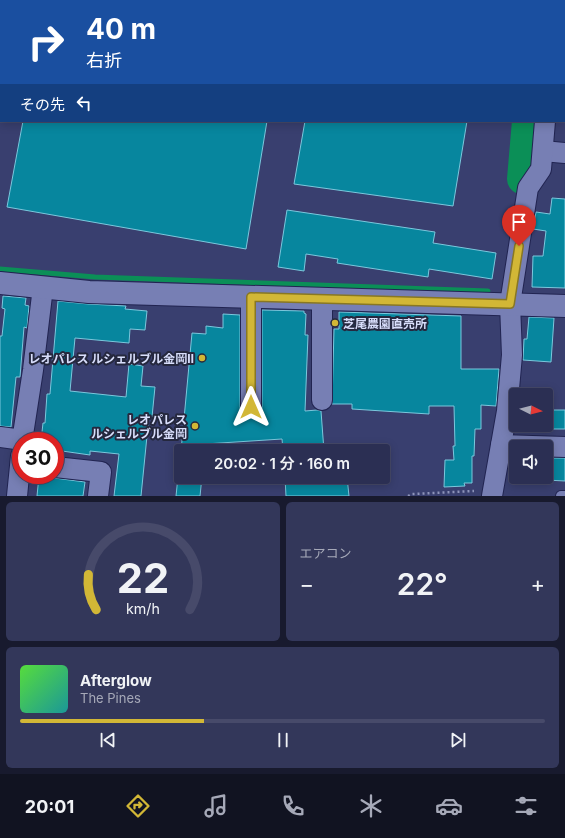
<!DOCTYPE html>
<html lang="ja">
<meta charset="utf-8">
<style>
body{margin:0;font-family:Inter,"Noto Sans JP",sans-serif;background:#33375a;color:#f1f3f6;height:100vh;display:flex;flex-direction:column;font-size:15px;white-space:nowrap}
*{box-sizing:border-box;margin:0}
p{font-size:13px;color:#a6a9b8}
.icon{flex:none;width:22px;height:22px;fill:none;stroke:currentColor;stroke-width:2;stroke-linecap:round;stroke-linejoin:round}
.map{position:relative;height:496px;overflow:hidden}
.side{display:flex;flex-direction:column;gap:6px;padding:6px;background:#181a2e;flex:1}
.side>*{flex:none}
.guide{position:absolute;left:0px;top:0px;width:565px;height:122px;box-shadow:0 2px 10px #0003,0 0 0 1px #474a6a;background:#1a4fa0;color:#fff;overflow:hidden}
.needle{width:26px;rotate:96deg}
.buttons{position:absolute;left:509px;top:388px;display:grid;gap:8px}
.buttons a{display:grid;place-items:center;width:44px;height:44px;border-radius:4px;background:#2b2f53;box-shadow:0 2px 10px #0003,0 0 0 1px #474a6a;font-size:20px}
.speed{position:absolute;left:12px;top:432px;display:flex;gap:8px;font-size:20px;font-weight:700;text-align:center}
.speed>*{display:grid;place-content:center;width:52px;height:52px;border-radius:50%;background:#2b2f53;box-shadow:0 2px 10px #0003,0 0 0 1px #474a6a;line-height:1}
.speed .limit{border:6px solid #d22;background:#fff;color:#111}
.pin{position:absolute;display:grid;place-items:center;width:34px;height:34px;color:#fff;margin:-41px -17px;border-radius:50% 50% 50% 0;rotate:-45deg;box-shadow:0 0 4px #0007}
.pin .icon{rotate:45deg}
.me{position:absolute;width:44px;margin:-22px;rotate:0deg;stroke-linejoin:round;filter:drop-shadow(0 0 3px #0008)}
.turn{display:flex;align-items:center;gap:14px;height:84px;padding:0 20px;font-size:18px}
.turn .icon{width:52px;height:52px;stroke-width:2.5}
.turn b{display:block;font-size:28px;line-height:34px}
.then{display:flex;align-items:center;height:38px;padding:0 20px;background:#0003;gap:8px;font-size:15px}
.big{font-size:30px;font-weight:600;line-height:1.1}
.side .widget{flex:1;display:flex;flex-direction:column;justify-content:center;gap:6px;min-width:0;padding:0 14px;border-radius:6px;background:#33375a}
.side .dial{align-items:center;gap:0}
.dial svg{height:104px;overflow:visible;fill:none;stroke:#474a6a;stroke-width:7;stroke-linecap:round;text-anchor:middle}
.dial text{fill:#f1f3f6;stroke:none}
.song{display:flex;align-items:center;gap:12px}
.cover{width:48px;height:48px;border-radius:6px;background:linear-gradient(135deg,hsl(110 70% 55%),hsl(180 70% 35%))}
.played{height:4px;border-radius:2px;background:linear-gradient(90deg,#d2b736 35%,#474a6a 35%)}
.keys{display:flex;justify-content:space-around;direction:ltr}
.heat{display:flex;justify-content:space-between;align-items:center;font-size:22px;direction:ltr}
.side .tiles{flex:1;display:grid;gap:6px;grid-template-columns:1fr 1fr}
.widget:last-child{grid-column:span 2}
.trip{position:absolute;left:174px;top:444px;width:216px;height:40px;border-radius:4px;background:#2b2f53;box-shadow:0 2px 10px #0003,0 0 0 1px #474a6a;font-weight:600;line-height:40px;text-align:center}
.dock{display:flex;height:64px;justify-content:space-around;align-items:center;background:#111321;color:#a6a9b8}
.dock .icon{width:28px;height:28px}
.dock .active{color:#d2b736}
.dock b{font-size:18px;color:#f1f3f6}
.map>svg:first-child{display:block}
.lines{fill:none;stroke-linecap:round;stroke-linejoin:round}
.stream{stroke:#0b8f57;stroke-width:5}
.river{stroke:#0b8f57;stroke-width:30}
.building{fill:#07869e;stroke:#7bc8dd}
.service-casing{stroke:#212451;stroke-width:12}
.minor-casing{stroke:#212451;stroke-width:22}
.tertiary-casing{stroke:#212451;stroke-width:24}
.path{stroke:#8e94ba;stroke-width:2.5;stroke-dasharray:2 3;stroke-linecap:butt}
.service{stroke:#777fb4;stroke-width:10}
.minor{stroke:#777fb4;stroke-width:20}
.tertiary{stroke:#777fb4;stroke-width:22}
.route-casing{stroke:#887723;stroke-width:10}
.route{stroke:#d2b736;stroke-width:7}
.poi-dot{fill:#d2b736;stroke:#25283e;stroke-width:1.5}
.labels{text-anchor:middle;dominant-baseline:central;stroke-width:4;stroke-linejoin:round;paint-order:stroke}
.poi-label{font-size:12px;font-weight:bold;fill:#d8defb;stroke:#25283e;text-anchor:end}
</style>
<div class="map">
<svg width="565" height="496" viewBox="0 0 565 496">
<rect width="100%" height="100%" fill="#393f6f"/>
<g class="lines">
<polyline class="stream" points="0,269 95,277 488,291"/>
<g class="river">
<polyline points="564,11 565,11"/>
<polyline points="522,179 527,121"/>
</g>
</g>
<g class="building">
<polygon points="23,121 267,121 246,249 7,207"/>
<polygon points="305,121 467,121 453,206 294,184"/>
<polygon points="552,198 565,199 565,288 532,287 533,256 543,256 546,231 533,229 536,212 550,214"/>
<polygon points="287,210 435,232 433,243 496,253 492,279 429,269 428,277 337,263 338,259 306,254 304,271 278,267"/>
<polygon points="3,296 26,298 25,305 29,306 27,328 24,327 20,377 16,377 11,427 0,426 0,336 2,336 5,309 2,308"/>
<polygon points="58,301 88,304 126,306 125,309 147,311 145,330 130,329 129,343 75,338 70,391 126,397 129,364 143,366 141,386 155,387 152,417 149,416 141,496 114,496 119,454 90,451 90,455 55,450 55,441 41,441 43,423 45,423 47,394 50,394"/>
<polygon points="262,310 304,311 304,313 306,314 305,335 308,335 305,411 317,410 321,411 324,451 283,451 282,439 205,444 205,451 181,451 192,333 206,334 206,326 223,328 223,314 240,315 240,407 241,412 245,417 251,418 256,417 261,412 262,407"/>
<polygon points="339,312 461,316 461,369 499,369 496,406 481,405 481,429 475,429 474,456 472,456 472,483 464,483 465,486 444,487 445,460 454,460 453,446 455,446 454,406 429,406 429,414 352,409 352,404 332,404 334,329 339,329"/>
<polygon points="529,317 554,318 551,362 523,360 524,339 527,339"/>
<rect x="546" y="410" width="19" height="19"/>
<polygon points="546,458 565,458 565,481 546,480"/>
<polygon points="39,476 85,482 83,496 37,496"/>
<polygon points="178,477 202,477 200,496 176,496"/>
<polygon points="302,477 347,477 349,496 286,496 285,478"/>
</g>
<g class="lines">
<g class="service-casing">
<polyline id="service" points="561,496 565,496"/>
</g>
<g class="minor-casing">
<g id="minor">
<polyline points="542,0 542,1"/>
<polyline points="564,30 565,29"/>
<polyline points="564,81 565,81"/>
<polyline points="543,151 565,153"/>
<polyline points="322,299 322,400"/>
<polyline points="251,407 251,297"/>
<polyline points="0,437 23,440"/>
<polyline points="22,441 33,370 43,287"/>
<polyline points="501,445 565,447"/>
<polyline points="55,467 101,472 98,496"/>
<polyline points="17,496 21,456"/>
<polyline points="492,496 507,411 512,355 510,304 528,188 541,169 545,121"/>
</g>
</g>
<g class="tertiary-casing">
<polyline id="tertiary" points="0,283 89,292 565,306"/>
</g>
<polyline class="path" points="408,496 412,494 474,491"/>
<use href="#service" class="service"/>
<use href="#minor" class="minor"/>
<use href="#tertiary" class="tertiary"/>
</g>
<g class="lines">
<g class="route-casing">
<polyline id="route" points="251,407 251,297 510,304 519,246"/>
</g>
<use href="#route" class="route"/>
</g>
<g class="poi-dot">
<circle cx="335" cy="323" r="4"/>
<circle cx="202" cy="358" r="4"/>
<circle cx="195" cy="426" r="4"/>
</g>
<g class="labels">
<g class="poi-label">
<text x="343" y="323" text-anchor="start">芝尾農園直売所</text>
<text x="194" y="358">レオパレス ルシェルブル金岡Ⅱ</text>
<text x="187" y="419">レオパレス<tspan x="187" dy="14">ルシェルブル金岡</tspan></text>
</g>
</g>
</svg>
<div class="buttons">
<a><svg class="needle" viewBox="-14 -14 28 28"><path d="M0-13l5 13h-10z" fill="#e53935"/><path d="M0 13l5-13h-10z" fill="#a6a9b8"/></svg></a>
<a><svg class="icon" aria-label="sound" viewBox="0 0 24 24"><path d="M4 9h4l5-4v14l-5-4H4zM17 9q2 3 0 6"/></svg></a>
</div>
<div class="speed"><div class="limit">30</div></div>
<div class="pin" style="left:519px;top:246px;background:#d93025"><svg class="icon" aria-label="arrive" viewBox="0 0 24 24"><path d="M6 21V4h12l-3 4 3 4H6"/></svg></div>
<svg class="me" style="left:251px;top:407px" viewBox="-20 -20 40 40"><path d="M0-17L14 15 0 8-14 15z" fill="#d2b736" stroke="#fff" stroke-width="4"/></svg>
<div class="trip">20:02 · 1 分 · 160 m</div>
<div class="guide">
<div class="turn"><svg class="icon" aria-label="right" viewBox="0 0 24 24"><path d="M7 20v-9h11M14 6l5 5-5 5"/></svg><div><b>40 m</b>右折</div></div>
<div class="then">その先<svg class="icon" aria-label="left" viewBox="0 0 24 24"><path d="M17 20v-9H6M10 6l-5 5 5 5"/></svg></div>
</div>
</div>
<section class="side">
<div class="tiles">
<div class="widget dial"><svg viewBox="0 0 100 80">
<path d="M14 69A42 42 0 1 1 86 69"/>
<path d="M14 69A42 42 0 0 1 8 42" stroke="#d2b736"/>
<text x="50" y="56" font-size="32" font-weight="700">22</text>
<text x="50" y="72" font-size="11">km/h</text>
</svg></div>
<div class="widget"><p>エアコン</p>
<div class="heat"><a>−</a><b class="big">22°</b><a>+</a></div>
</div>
<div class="widget">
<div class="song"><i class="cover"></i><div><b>Afterglow</b><p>The Pines</p></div></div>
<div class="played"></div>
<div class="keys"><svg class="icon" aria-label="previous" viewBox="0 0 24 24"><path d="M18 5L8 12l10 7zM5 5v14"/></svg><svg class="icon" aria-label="pause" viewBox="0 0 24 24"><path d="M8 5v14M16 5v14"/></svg><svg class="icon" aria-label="next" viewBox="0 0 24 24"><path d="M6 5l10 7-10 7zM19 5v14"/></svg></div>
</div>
</div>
</section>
<nav class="dock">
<b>20:01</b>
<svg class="icon active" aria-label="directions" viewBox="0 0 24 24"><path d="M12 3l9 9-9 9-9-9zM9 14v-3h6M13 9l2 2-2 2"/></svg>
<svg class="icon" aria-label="music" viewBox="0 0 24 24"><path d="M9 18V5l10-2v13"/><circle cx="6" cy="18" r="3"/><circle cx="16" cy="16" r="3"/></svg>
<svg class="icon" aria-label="phone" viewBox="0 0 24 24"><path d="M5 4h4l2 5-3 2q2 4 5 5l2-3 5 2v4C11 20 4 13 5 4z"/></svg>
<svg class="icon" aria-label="climate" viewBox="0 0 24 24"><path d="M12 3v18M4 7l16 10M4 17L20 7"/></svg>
<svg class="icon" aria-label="car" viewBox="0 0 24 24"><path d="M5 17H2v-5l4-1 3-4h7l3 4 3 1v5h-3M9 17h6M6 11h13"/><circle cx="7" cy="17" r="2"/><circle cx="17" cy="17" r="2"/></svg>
<svg class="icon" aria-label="filters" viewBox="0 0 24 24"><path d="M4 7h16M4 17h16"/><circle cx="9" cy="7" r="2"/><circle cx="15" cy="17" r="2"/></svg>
</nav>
